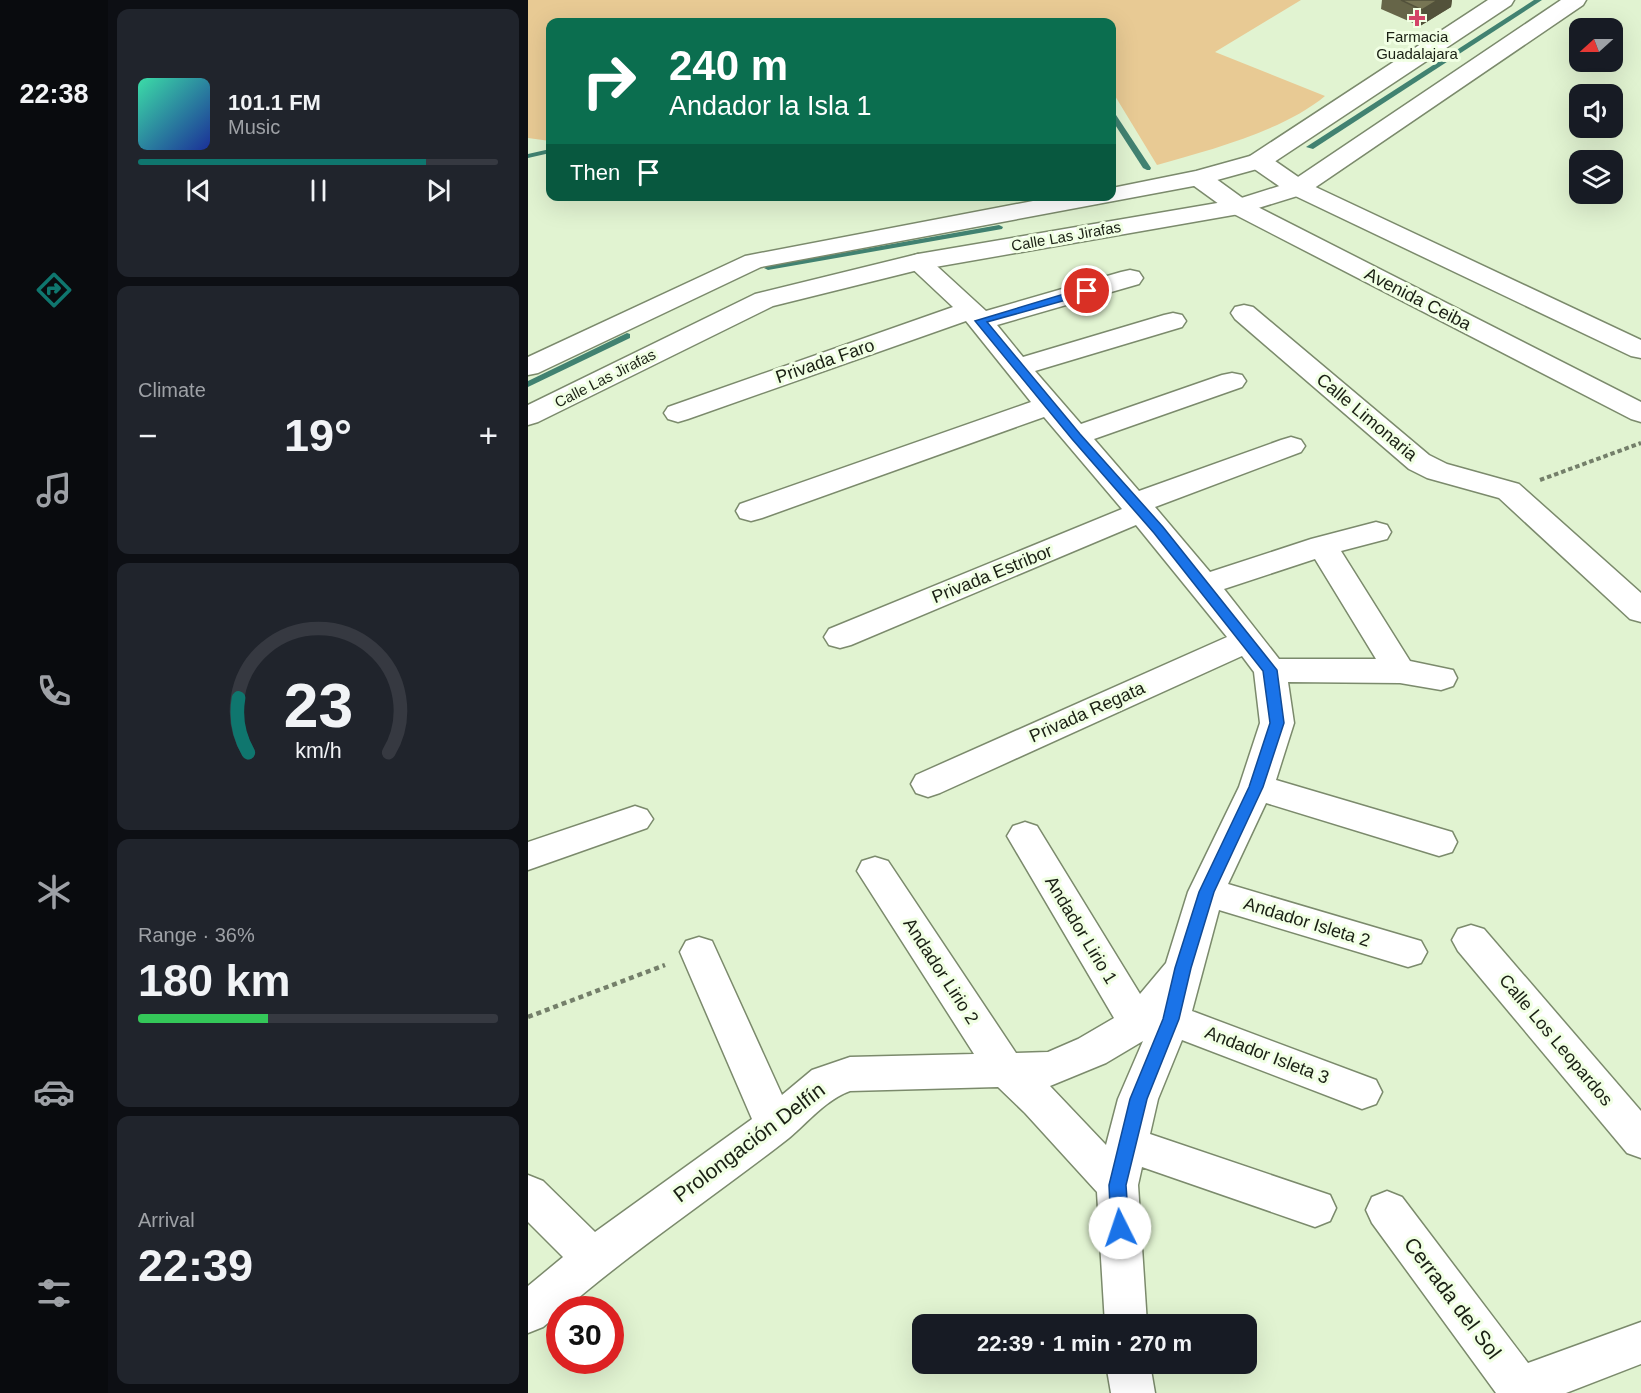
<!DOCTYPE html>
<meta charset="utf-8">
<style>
body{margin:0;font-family:Arial,sans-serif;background:#20242c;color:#f1f3f6;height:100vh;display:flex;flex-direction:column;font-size:22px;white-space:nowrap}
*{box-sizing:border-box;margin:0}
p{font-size:20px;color:#9ea1a6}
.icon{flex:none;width:33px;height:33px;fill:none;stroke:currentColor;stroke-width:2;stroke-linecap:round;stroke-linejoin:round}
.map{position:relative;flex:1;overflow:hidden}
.side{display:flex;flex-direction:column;gap:9px;padding:9px;background:#0d0f14;width:420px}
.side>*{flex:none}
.top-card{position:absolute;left:18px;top:18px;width:570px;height:183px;border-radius:12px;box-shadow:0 6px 24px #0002;background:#0b6e4f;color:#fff;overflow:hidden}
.needle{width:39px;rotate:249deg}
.buttons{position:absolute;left:1041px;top:18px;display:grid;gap:12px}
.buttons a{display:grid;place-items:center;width:54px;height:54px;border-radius:12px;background:#171b24;box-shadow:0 6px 24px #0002;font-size:30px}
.speed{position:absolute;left:18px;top:1296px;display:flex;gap:12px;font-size:30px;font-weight:700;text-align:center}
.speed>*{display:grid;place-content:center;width:78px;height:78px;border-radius:50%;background:#171b24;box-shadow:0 6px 24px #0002;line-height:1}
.speed .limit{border:9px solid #d22;background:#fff;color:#111}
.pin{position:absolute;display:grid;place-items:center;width:51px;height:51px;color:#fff;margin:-26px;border:3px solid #fff;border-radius:50%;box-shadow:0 2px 6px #0007}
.me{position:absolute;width:66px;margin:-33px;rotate:356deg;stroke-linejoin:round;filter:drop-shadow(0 0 4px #0008)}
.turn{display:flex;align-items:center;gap:21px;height:126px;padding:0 24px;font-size:27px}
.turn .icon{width:78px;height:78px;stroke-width:2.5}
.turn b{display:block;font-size:42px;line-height:51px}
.then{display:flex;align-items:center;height:57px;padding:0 24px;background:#0003;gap:12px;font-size:22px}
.big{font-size:45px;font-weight:600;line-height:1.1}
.side .widget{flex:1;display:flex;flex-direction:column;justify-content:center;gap:9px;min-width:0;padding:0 21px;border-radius:12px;background:#20242c}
.side .dial{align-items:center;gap:0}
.dial svg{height:156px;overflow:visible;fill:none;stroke:#363941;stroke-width:7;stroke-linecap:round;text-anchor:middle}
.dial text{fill:#f1f3f6;stroke:none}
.song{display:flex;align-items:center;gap:18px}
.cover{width:72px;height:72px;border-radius:9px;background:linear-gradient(135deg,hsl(160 70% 55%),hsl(230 70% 35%))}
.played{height:6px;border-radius:3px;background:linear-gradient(90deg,#0f766e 80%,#363941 80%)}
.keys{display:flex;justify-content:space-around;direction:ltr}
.heat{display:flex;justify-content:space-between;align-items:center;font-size:33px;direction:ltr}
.charge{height:9px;border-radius:4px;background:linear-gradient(90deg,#34c759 36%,#363941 0)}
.trip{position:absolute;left:384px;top:1314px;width:345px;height:60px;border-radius:12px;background:#171b24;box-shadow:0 6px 24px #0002;font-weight:600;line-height:60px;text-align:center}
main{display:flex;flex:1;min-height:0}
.dock{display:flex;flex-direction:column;width:108px;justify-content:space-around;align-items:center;background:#090b0e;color:#9ea1a6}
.dock .icon{width:42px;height:42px}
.dock .selected{color:#0f766e}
.dock b{font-size:27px;color:#f1f3f6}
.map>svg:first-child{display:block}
.green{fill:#e8ca94}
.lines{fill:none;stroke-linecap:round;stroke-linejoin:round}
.stream{fill:#418271;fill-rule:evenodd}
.minor-casing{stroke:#7b8a6c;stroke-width:3}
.major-casing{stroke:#7b8a6c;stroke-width:3}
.path-far1{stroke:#747f6a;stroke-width:4;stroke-dasharray:4.5 3;stroke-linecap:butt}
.path{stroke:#747f6a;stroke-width:4.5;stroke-dasharray:5 4;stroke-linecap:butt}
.minor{fill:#fff;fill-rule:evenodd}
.major{fill:#fff;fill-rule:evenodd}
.wall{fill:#666548}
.shaded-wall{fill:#53523b}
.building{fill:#777554;stroke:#53523b;stroke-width:1.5}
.route{fill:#1a73e8;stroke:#114b97;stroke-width:1.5}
.poi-dot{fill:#d34468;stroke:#f1ffe4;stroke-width:2}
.labels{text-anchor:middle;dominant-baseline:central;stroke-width:6;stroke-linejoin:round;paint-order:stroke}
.far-poi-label{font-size:15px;fill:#1a2014;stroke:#f1ffe4}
.far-street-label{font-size:15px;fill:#1a2014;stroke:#f1ffe4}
.street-label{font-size:18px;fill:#1a2014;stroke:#f1ffe4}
.near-street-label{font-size:21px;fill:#1a2014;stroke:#f1ffe4}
</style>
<main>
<nav class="dock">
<b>22:38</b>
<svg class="icon selected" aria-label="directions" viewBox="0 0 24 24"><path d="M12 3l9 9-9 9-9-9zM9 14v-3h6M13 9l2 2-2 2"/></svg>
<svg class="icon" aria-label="music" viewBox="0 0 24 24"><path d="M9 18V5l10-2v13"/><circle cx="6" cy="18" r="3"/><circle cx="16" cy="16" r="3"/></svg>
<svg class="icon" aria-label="phone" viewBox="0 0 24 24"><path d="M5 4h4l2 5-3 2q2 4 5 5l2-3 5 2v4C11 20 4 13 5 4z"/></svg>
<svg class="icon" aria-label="climate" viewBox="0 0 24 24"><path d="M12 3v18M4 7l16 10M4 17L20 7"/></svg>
<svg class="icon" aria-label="car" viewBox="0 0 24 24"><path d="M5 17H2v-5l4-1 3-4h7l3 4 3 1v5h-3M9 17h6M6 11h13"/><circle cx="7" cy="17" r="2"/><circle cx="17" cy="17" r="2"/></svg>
<svg class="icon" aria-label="filters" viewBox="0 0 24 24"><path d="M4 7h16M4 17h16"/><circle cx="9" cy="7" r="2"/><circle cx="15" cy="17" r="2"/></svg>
</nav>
<section class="side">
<div class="widget">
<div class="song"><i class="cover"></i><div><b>101.1 FM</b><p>Music</p></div></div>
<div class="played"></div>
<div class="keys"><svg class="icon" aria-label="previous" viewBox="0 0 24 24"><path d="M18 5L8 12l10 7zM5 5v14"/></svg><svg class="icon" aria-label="pause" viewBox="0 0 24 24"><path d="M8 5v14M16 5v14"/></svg><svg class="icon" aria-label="next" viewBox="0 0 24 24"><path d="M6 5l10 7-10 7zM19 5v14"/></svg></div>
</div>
<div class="widget"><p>Climate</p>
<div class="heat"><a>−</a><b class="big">19°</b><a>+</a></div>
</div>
<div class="widget dial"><svg viewBox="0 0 100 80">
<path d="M14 69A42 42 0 1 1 86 69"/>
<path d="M14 69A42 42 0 0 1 9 41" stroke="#0f766e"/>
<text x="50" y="56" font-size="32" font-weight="700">23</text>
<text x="50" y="72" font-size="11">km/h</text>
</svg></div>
<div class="widget"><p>Range · 36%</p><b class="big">180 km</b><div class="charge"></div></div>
<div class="widget"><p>Arrival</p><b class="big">22:39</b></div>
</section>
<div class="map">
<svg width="1113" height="1393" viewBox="0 0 1113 1393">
<rect width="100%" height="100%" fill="#e1f3d1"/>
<path class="green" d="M 0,0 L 773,0 L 687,52 L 797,96 C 755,131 682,150 629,165 L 584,91 L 584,22 L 22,22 L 22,141 L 0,138 Z"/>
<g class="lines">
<g class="stream">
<polygon points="1006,0 1014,0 785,149 778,147"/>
<polygon points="584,113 588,115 623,168 622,170 619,170 615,168 584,120"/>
<polygon points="22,149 22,153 0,158 0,154"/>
<polygon points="471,225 475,227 474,229 240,270 236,268 240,266"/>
<polygon points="99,333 102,334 102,338 0,387 0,381"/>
</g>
<g class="minor-casing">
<g id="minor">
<polygon points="731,154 740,156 779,183 1113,340 1113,358 1103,356 761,193 722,166 719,161 722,156"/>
<polygon points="671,171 680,173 720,202 1113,402 1113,422 1103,419 702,212 662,183 659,178 662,173"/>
<path d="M 390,254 L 399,257 L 458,311 L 593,272 L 602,270 L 611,272 L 615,278 L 611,284 L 469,325 L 495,357 L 636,315 L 645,313 L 654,315 L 658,321 L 654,327 L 507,371 L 553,424 L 694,375 L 704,373 L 714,375 L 718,381 L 714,387 L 566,439 L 611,491 L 753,440 L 763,437 L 773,440 L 777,446 L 773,452 L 627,507 L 682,572 L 783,539 L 848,522 L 859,525 L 863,532 L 859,539 L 813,551 L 882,661 L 925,670 L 929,678 L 925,686 L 913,690 L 872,683 L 760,682 L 766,723 L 748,780 L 924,832 L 929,842 L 924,852 L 911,856 L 738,803 L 700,884 L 893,941 L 899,952 L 893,963 L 880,967 L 691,910 L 664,1011 L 848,1080 L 854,1092 L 848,1104 L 834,1109 L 654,1040 L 630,1099 L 622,1134 L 802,1195 L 808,1208 L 802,1221 L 787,1227 L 614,1167 L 610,1185 L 619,1324 L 577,1324 L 569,1192 L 497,1113 L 470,1087 L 322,1091 C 299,1099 280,1122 261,1138 C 187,1196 108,1248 36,1310 L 32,1310 L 32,1313 L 15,1327 L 0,1333 L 0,1286 L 35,1257 L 0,1222 L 0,1175 L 15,1181 L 67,1232 L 224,1119 L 152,952 L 158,941 L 171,937 L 184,941 L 254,1095 L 284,1070 L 322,1057 L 446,1054 L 329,871 L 334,861 L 347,857 L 360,861 L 488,1053 L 520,1052 L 550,1039 L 586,1018 L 479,836 L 485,826 L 497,822 L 509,826 L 612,994 L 638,963 L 660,892 L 711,787 L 732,723 L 726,672 L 714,656 L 412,793 L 400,797 L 388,793 L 383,784 L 388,775 L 699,637 L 608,525 L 323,645 L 312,648 L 301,645 L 296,637 L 301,629 L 594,509 L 516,417 L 234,518 L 223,521 L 212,518 L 208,511 L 212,504 L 503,402 L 438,321 L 160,419 L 150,422 L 140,419 L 136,413 L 140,407 L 425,307 L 377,262 L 381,257 ZM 787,559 L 848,659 L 751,659 L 696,589 ZM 615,1041 L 590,1099 L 578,1145 L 522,1086 L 578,1063 Z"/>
<polygon points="716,305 725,307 901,455 919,464 991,484 1113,593 1113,622 1102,619 971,498 899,478 881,469 707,319 703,313 707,307"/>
<polygon points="107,806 119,810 125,819 119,828 0,870 0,842"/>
<polygon points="943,925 956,929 1113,1111 1113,1158 1099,1153 930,951 924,940 930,929"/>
<polygon points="859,1191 874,1197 1000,1363 1113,1322 1113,1364 1038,1393 968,1393 844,1223 838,1210 844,1197"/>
<polygon points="578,1364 622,1364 627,1393 583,1393"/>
</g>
</g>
<g class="major-casing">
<g id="major">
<polygon points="960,0 986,0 983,5 740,166 671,185 233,267 10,373 0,375 0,357 217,256 531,196 584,196 584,188 668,171 722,156"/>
<polygon points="1033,0 1058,0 1055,5 779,193 711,214 390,270 245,306 10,422 0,425 0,405 227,294 390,254 707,200 761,183"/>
</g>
</g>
<polyline class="path-far1" points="1012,480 1113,443"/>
<polyline class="path" points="0,1017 137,965"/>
<use href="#minor" class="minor"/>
<use href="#major" class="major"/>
</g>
<polygon class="wall" points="854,0 924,0 923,7 892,26 853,9"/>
<polygon class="shaded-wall" points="910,0 924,0 923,7 892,26 894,10"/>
<polygon class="building" points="873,0 910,0 894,10"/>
<polygon class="route" points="559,287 565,291 563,293 459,322 552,434 635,527 749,670 756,723 735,787 686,892 663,968 651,1019 619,1099 598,1185 601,1228 598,1233 592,1236 586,1233 583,1228 581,1185 602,1099 635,1019 647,968 671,892 721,787 742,723 735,671 626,533 544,439 447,321"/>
<path class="poi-dot" d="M886 9h6v6h6v6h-6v6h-6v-6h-6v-6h6z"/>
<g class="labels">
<g class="far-poi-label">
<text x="889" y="36">Farmacia<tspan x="889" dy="17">Guadalajara</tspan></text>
</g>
<g class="far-street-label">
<text transform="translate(538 236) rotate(-10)">Calle Las Jirafas</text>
<text transform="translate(77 378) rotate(-27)">Calle Las Jirafas</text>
</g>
<g class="street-label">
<text transform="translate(890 299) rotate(27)">Avenida Ceiba</text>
<text transform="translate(297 361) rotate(-19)">Privada Faro</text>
<text transform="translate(839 417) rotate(40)">Calle Limonaria</text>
<text transform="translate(464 574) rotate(-22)">Privada Estribor</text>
<text transform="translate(559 712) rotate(-24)">Privada Regata</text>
<text transform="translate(779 922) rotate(17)">Andador Isleta 2</text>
<text transform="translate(553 930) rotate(59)">Andador Lirio 1</text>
<text transform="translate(413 971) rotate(57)">Andador Lirio 2</text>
<text transform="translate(1028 1040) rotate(50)">Calle Los Leopardos</text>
<text transform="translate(739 1055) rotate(21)">Andador Isleta 3</text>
</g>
<g class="near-street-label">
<text transform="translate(221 1142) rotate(-37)">Prolongación Delfín</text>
<text transform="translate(925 1298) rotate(53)">Cerrada del Sol</text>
</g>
</g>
</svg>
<div class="buttons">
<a><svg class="needle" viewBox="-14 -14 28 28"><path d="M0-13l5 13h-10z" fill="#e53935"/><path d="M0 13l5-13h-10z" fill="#9ea1a6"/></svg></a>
<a><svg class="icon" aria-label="sound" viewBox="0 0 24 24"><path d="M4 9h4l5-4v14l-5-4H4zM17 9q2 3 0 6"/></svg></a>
<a><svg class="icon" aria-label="layers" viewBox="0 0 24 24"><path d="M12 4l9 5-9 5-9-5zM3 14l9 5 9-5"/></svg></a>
</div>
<div class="speed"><div class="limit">30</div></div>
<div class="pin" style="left:559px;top:291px;background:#d93025"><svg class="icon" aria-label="arrive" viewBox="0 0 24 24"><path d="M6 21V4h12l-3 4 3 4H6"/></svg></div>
<svg class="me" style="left:592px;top:1228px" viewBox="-20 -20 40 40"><circle r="19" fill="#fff"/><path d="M0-13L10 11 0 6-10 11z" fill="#1a73e8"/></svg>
<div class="trip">22:39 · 1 min · 270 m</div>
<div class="top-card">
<div class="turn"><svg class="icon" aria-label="right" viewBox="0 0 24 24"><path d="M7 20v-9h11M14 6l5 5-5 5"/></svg><div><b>240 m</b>Andador la Isla 1</div></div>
<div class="then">Then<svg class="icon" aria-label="arrive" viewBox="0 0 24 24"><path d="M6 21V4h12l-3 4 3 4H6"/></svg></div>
</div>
</div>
</main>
